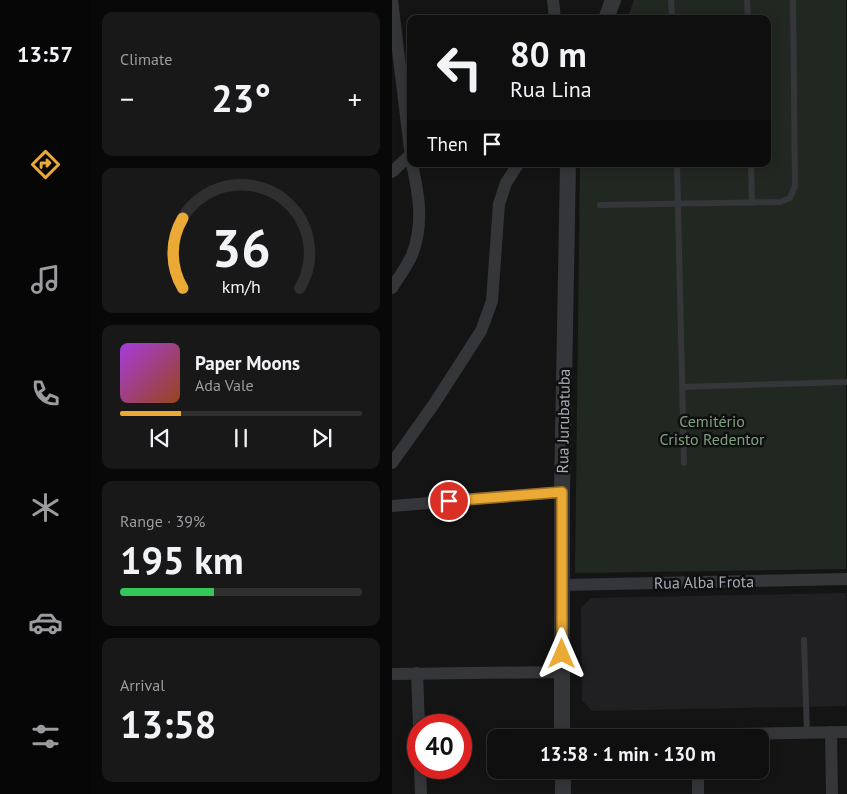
<!DOCTYPE html>
<meta charset="utf-8">
<style>
body{margin:0;font-family:"PT Sans",sans-serif;background:#181819;color:#f1f3f6;height:100vh;display:flex;flex-direction:column;font-size:19px;white-space:nowrap}
*{box-sizing:border-box;margin:0}
p{font-size:16px;color:#9b9c9f}
.icon{flex:none;width:28px;height:28px;fill:none;stroke:currentColor;stroke-width:2;stroke-linecap:round;stroke-linejoin:round}
.map{position:relative;flex:1;overflow:hidden}
.details{display:flex;flex-direction:column;gap:12px;padding:12px;background:#080809;width:302px}
.details>*{flex:none}
.hud{position:absolute;left:15px;top:15px;width:364px;height:152px;border-radius:10px;box-shadow:0 2px 12px #0003,0 0 0 1px #2f2f30;background:#0f0f10;color:#f1f3f6;overflow:hidden}
.speed{position:absolute;left:15px;top:714px;display:flex;gap:10px;font-size:25px;font-weight:700;text-align:center}
.speed>*{display:grid;place-content:center;width:65px;height:65px;border-radius:50%;background:#0f0f10;box-shadow:0 2px 12px #0003,0 0 0 1px #2f2f30;line-height:1}
.speed .limit{border:8px solid #d22;background:#fff;color:#111}
.pin{position:absolute;display:grid;place-items:center;width:42px;height:42px;color:#fff;margin:-21px;border:2px solid #fff;border-radius:50%;box-shadow:0 1px 5px #0007}
.me{position:absolute;width:55px;margin:-28px;rotate:0deg;stroke-linejoin:round;filter:drop-shadow(0 0 4px #0008)}
.turn{display:flex;align-items:center;gap:18px;height:105px;padding:0 20px;font-size:22px}
.turn .icon{width:65px;height:65px;stroke-width:2.5}
.turn b{display:block;font-size:35px;line-height:42px}
.then{display:flex;align-items:center;height:48px;padding:0 20px;background:#0003;gap:10px;font-size:19px}
.big{font-size:38px;font-weight:700;line-height:1.1}
.details .card{flex:1;display:flex;flex-direction:column;justify-content:center;gap:8px;min-width:0;padding:0 18px;border-radius:10px;background:#181819}
.details .dial{align-items:center;gap:0}
.dial svg{height:130px;overflow:visible;fill:none;stroke:#2f2f30;stroke-width:7;stroke-linecap:round;text-anchor:middle}
.dial text{fill:#f1f3f6;stroke:none}
.song{display:flex;align-items:center;gap:15px}
.cover{width:60px;height:60px;border-radius:8px;background:linear-gradient(135deg,hsl(280 70% 55%),hsl(20 70% 35%))}
.played{height:5px;border-radius:2px;background:linear-gradient(90deg,#eba935 25%,#2f2f30 25%)}
.keys{display:flex;justify-content:space-around;direction:ltr}
.heat{display:flex;justify-content:space-between;align-items:center;font-size:28px;direction:ltr}
.charge{height:8px;border-radius:4px;background:linear-gradient(90deg,#34c759 39%,#2f2f30 0)}
.trip{position:absolute;left:95px;top:729px;width:282px;height:50px;border-radius:10px;background:#0f0f10;box-shadow:0 2px 12px #0003,0 0 0 1px #2f2f30;font-weight:700;line-height:50px;text-align:center}
main{display:flex;flex:1;min-height:0}
.menu{display:flex;flex-direction:column;width:90px;justify-content:space-around;align-items:center;background:#060606;color:#9b9c9f}
.menu .icon{width:35px;height:35px}
.menu .on{color:#eba935}
.menu b{font-size:22px;color:#f1f3f6}
.map>svg:first-child{display:block}
.built{fill:#202022}
.green{fill:#202821}
.lines{fill:none;stroke-linecap:round;stroke-linejoin:round}
.service{stroke:#35363a;stroke-width:6}
.minor{stroke:#35363a;stroke-width:12}
.tertiary{stroke:#35363a;stroke-width:16}
.route-casing{stroke:#996e22;stroke-width:12}
.route{stroke:#eba935;stroke-width:9}
.labels{text-anchor:middle;dominant-baseline:central;stroke-width:5;stroke-linejoin:round;paint-order:stroke}
.street-label{font-size:16px;fill:#a6abb5;stroke:#0f0f10}
.park-label{font-size:16px;fill:#7da07e;stroke:#0f0f10}
</style>
<main>
<nav class="menu">
<b>13:57</b>
<svg class="icon on" aria-label="directions" viewBox="0 0 24 24"><path d="M12 3l9 9-9 9-9-9zM9 14v-3h6M13 9l2 2-2 2"/></svg>
<svg class="icon" aria-label="music" viewBox="0 0 24 24"><path d="M9 18V5l10-2v13"/><circle cx="6" cy="18" r="3"/><circle cx="16" cy="16" r="3"/></svg>
<svg class="icon" aria-label="phone" viewBox="0 0 24 24"><path d="M5 4h4l2 5-3 2q2 4 5 5l2-3 5 2v4C11 20 4 13 5 4z"/></svg>
<svg class="icon" aria-label="climate" viewBox="0 0 24 24"><path d="M12 3v18M4 7l16 10M4 17L20 7"/></svg>
<svg class="icon" aria-label="car" viewBox="0 0 24 24"><path d="M5 17H2v-5l4-1 3-4h7l3 4 3 1v5h-3M9 17h6M6 11h13"/><circle cx="7" cy="17" r="2"/><circle cx="17" cy="17" r="2"/></svg>
<svg class="icon" aria-label="filters" viewBox="0 0 24 24"><path d="M4 7h16M4 17h16"/><circle cx="9" cy="7" r="2"/><circle cx="15" cy="17" r="2"/></svg>
</nav>
<section class="details">
<div class="card"><p>Climate</p>
<div class="heat"><a>−</a><b class="big">23°</b><a>+</a></div>
</div>
<div class="card dial"><svg viewBox="0 0 100 80">
<path d="M14 69A42 42 0 1 1 86 69"/>
<path d="M14 69A42 42 0 0 1 14 26" stroke="#eba935"/>
<text x="50" y="56" font-size="32" font-weight="700">36</text>
<text x="50" y="72" font-size="11">km/h</text>
</svg></div>
<div class="card">
<div class="song"><i class="cover"></i><div><b>Paper Moons</b><p>Ada Vale</p></div></div>
<div class="played"></div>
<div class="keys"><svg class="icon" aria-label="previous" viewBox="0 0 24 24"><path d="M18 5L8 12l10 7zM5 5v14"/></svg><svg class="icon" aria-label="pause" viewBox="0 0 24 24"><path d="M8 5v14M16 5v14"/></svg><svg class="icon" aria-label="next" viewBox="0 0 24 24"><path d="M6 5l10 7-10 7zM19 5v14"/></svg></div>
</div>
<div class="card"><p>Range · 39%</p><b class="big">195 km</b><div class="charge"></div></div>
<div class="card"><p>Arrival</p><b class="big">13:58</b></div>
</section>
<div class="map">
<svg width="455" height="794" viewBox="0 0 455 794">
<rect width="100%" height="100%" fill="#141415"/>
<polygon class="built" points="454,593 454,706 200,711 190,700 189,608 199,598"/>
<polygon class="green" points="242,0 454,0 454,569 183,573 188,164 375,164 375,19 235,19"/>
<g class="lines">
<g class="service">
<polyline points="279,0 280,19"/>
<polyline points="355,0 356,19"/>
<polyline points="285,164 292,463"/>
<polyline points="359,164 360,203"/>
<polyline points="208,205 388,202 398,198 403,186 401,0"/>
<polyline points="290,387 455,382"/>
<polyline points="412,640 415,733"/>
</g>
<g class="minor">
<polyline points="0,0 19,158"/>
<polyline points="161,0 163,19"/>
<polyline points="0,172 18,155"/>
<path d="M 0,288 C 7,277 15,266 20,255 C 32,224 27,195 20,164"/>
<polyline points="0,463 42,404 89,331 100,301 107,204 114,183 126,164"/>
<polyline points="0,506 170,492"/>
<polyline points="170,585 455,579"/>
<polyline points="25,673 27,725"/>
<polyline points="0,674 170,672"/>
<polyline points="439,732 440,794"/>
<polyline points="170,737 455,732"/>
<polyline points="28,768 29,794"/>
<polyline points="306,770 306,794"/>
</g>
<g class="tertiary">
<polyline points="214,19 221,0"/>
<polyline points="170,738 170,492 176,164"/>
<polyline points="171,770 171,794"/>
</g>
</g>
<g class="lines">
<g class="route-casing">
<polyline id="route" points="57,501 170,492 170,654"/>
</g>
<use href="#route" class="route"/>
</g>
<g class="labels">
<g class="street-label">
<text transform="translate(171 421) rotate(-89)">Rua Jurubatuba</text>
<text transform="translate(312 582) rotate(-1)">Rua Alba Frota</text>
</g>
<g class="park-label">
<text x="320" y="421">Cemitério<tspan x="320" dy="18">Cristo Redentor</tspan></text>
</g>
</g>
</svg>
<div class="speed"><div class="limit">40</div></div>
<div class="pin" style="left:57px;top:501px;background:#d93025"><svg class="icon" aria-label="arrive" viewBox="0 0 24 24"><path d="M6 21V4h12l-3 4 3 4H6"/></svg></div>
<svg class="me" style="left:170px;top:654px" viewBox="-20 -20 40 40"><path d="M0-17L14 15 0 8-14 15z" fill="#eba935" stroke="#fff" stroke-width="4"/></svg>
<div class="trip">13:58 · 1 min · 130 m</div>
<div class="hud">
<div class="turn"><svg class="icon" aria-label="left" viewBox="0 0 24 24"><path d="M17 20v-9H6M10 6l-5 5 5 5"/></svg><div><b>80 m</b>Rua Lina</div></div>
<div class="then">Then<svg class="icon" aria-label="arrive" viewBox="0 0 24 24"><path d="M6 21V4h12l-3 4 3 4H6"/></svg></div>
</div>
</div>
</main>
